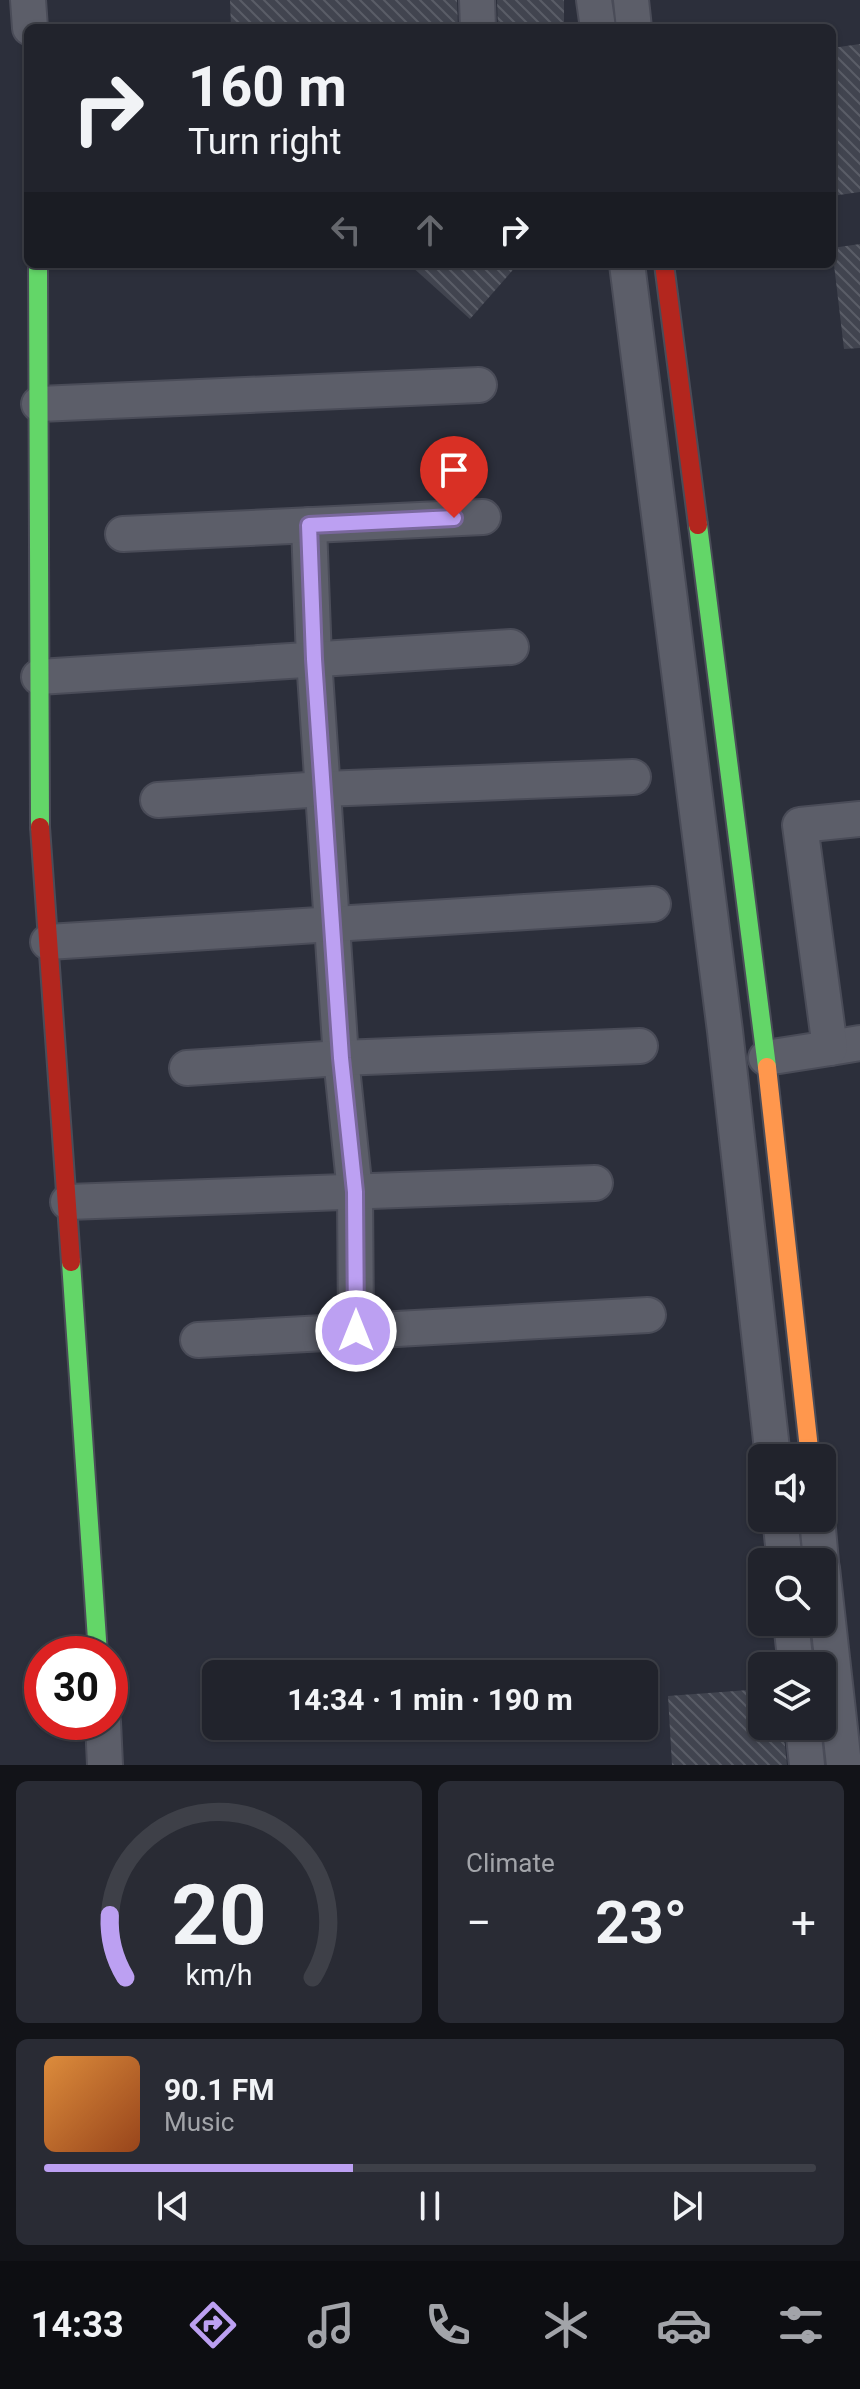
<!DOCTYPE html>
<meta charset="utf-8">
<style>
body{margin:0;font-family:Roboto,sans-serif;background:#292b34;color:#f1f3f6;height:100vh;display:flex;flex-direction:column;font-size:30px;white-space:nowrap}
*{box-sizing:border-box;margin:0}
p{font-size:26px;color:#a2a4a9}
.icon{flex:none;width:44px;height:44px;fill:none;stroke:currentColor;stroke-width:2;stroke-linecap:round;stroke-linejoin:round}
.map{position:relative;height:1765px;overflow:hidden}
.panel{display:flex;flex-direction:column;gap:16px;padding:16px;background:#121318;flex:1}
.panel>*{flex:none}
.hud{position:absolute;left:24px;top:24px;width:812px;height:244px;border-radius:12px;box-shadow:0 2px 6px #0004,0 0 0 2px #3e4048;background:#21232c;color:#f1f3f6;overflow:hidden}
.buttons{position:absolute;left:748px;top:1444px;display:grid;gap:16px}
.buttons a{display:grid;place-items:center;width:88px;height:88px;border-radius:12px;background:#21232c;box-shadow:0 2px 6px #0004,0 0 0 2px #3e4048;font-size:40px}
.speed{position:absolute;left:24px;top:1636px;display:flex;gap:16px;font-size:40px;font-weight:700;text-align:center}
.speed>*{display:grid;place-content:center;width:104px;height:104px;border-radius:50%;background:#21232c;box-shadow:0 2px 6px #0004,0 0 0 2px #3e4048;line-height:1}
.speed .limit{border:12px solid #d22;background:#fff;color:#111}
.pin{position:absolute;display:grid;place-items:center;width:68px;height:68px;color:#fff;margin:-82px -34px;border-radius:50% 50% 50% 0;rotate:-45deg;box-shadow:0 0 8px #0007}
.pin .icon{rotate:45deg}
.me{position:absolute;width:88px;margin:-44px;rotate:0deg;stroke-linejoin:round;filter:drop-shadow(0 0 6px #0008)}
.turn{display:flex;align-items:center;gap:28px;height:168px;padding:0 32px;font-size:36px}
.turn .icon{width:104px;height:104px;stroke-width:2.5}
.turn b{display:block;font-size:56px;line-height:68px}
.lanes{display:flex;align-items:center;height:76px;padding:0 32px;background:#0003;justify-content:center;gap:40px;direction:ltr}
.lanes .off{opacity:.35}
.big{font-size:60px;font-weight:700;line-height:1.1}
.panel .tile{flex:1;display:flex;flex-direction:column;justify-content:center;gap:12px;min-width:0;padding:0 28px;border-radius:12px;background:#292b34}
.panel .dial{align-items:center;gap:0}
.dial svg{height:208px;overflow:visible;fill:none;stroke:#3e4048;stroke-width:7;stroke-linecap:round;text-anchor:middle}
.dial text{fill:#f1f3f6;stroke:none}
.song{display:flex;align-items:center;gap:24px}
.cover{width:96px;height:96px;border-radius:12px;background:linear-gradient(135deg,hsl(30 70% 55%),hsl(20 70% 35%))}
.played{height:8px;border-radius:4px;background:linear-gradient(90deg,#bca0f2 40%,#3e4048 40%)}
.keys{display:flex;justify-content:space-around;direction:ltr}
.heat{display:flex;justify-content:space-between;align-items:center;font-size:44px;direction:ltr}
.panel .tiles{flex:1;display:grid;gap:16px;grid-template-columns:1fr 1fr}
.tile:last-child{grid-column:span 2}
.trip{position:absolute;left:202px;top:1660px;width:456px;height:80px;border-radius:12px;background:#21232c;box-shadow:0 2px 6px #0004,0 0 0 2px #3e4048;font-weight:700;line-height:80px;text-align:center}
.tab-bar{display:flex;height:128px;justify-content:space-around;align-items:center;background:#0d0e12;color:#a2a4a9}
.tab-bar .icon{width:56px;height:56px}
.tab-bar .on{color:#bca0f2}
.tab-bar b{font-size:36px;color:#f1f3f6}
.map>svg:first-child{display:block}
.building{fill:url(#building-back-hatch)}
.lines{fill:none;stroke-linecap:round;stroke-linejoin:round}
.street-casing{stroke:#4a4c58;stroke-width:38}
.fast-casing{stroke:#4a4c58;stroke-width:22}
.slow-casing{stroke:#4a4c58;stroke-width:22}
.jam-casing{stroke:#4a4c58;stroke-width:22}
.street{stroke:#5c5e69;stroke-width:34}
.fast{stroke:#63d668;stroke-width:18}
.slow{stroke:#ff974d;stroke-width:18}
.jam{stroke:#b3261e;stroke-width:18}
.route-casing{stroke:#7a689d;stroke-width:20}
.route{stroke:#bca0f2;stroke-width:14}
</style>
<div class="map">
<svg width="860" height="1765" viewBox="0 0 860 1765">
<defs>
<pattern id="building-back-hatch" width="6" height="6" patternUnits="userSpaceOnUse" patternTransform="scale(2)"><rect width="6" height="6" fill="#41444f"/><path d="M-1 5l2 2M0 0l6 6M5-1l2 2" fill="none" stroke="#5a5d67"/></pattern>
</defs>
<rect width="100%" height="100%" fill="#2c2f3b"/>
<g class="building">
<polygon points="230,0 457,0 458,28 231,28"/>
<polygon points="497,0 564,0 564,28 498,28"/>
<polygon points="860,44 860,192 832,196 832,48"/>
<polygon points="860,244 860,348 844,349 832,248"/>
<polygon points="409,264 518,264 470,319"/>
<polygon points="762,1689 762,1726 783,1726 787,1765 672,1765 668,1696"/>
</g>
<g class="lines">
<g class="street-casing">
<g id="street">
<polyline points="28,0 30,28"/>
<polyline points="477,0 478,28"/>
<polyline points="594,0 598,28"/>
<polyline points="631,0 634,28"/>
<polyline points="627,264 725,1031 773,1458"/>
<polyline points="39,404 479,385"/>
<polyline points="309,525 314,659 341,1058 355,1192 356,1331"/>
<polyline points="123,534 483,517"/>
<polyline points="39,677 511,647"/>
<polyline points="158,800 323,789 633,777"/>
<polyline points="48,942 653,904"/>
<polyline points="830,1048 860,1043"/>
<polyline points="766,1058 830,1048 800,825 860,819"/>
<polyline points="187,1068 341,1058 640,1046"/>
<polyline points="68,1202 595,1183"/>
<polyline points="198,1340 648,1315"/>
<polyline points="780,1518 785,1562"/>
<polyline points="817,1518 821,1562"/>
<polyline points="822,1568 844,1765"/>
<polyline points="791,1622 796,1666"/>
<polyline points="103,1722 105,1765"/>
<polyline points="803,1726 807,1765"/>
</g>
</g>
<g class="fast-casing">
<g id="fast">
<polyline points="38,264 40,827"/>
<polyline points="698,525 767,1067"/>
<polyline points="71,1262 98,1654"/>
</g>
</g>
<g class="slow-casing">
<polyline id="slow" points="767,1067 810,1458"/>
</g>
<g class="jam-casing">
<g id="jam">
<polyline points="664,264 698,525"/>
<polyline points="40,827 71,1262"/>
</g>
</g>
<use href="#street" class="street"/>
<use href="#fast" class="fast"/>
<use href="#slow" class="slow"/>
<use href="#jam" class="jam"/>
</g>
<g class="lines">
<g class="route-casing">
<polyline id="route" points="356,1331 355,1192 341,1058 314,659 309,525 454,518"/>
</g>
<use href="#route" class="route"/>
</g>
</svg>
<div class="buttons">
<a><svg class="icon" aria-label="sound" viewBox="0 0 24 24"><path d="M4 9h4l5-4v14l-5-4H4zM17 9q2 3 0 6"/></svg></a>
<a><svg class="icon" aria-label="search" viewBox="0 0 24 24"><circle cx="10" cy="10" r="6"/><path d="M15 15l6 6"/></svg></a>
<a><svg class="icon" aria-label="layers" viewBox="0 0 24 24"><path d="M12 4l9 5-9 5-9-5zM3 14l9 5 9-5"/></svg></a>
</div>
<div class="speed"><div class="limit">30</div></div>
<div class="pin" style="left:454px;top:518px;background:#d93025"><svg class="icon" aria-label="arrive" viewBox="0 0 24 24"><path d="M6 21V4h12l-3 4 3 4H6"/></svg></div>
<svg class="me" style="left:356px;top:1331px" viewBox="-20 -20 40 40"><circle r="17" fill="#bca0f2" stroke="#fff" stroke-width="3"/><path d="M0-11L8 9 0 5-8 9z" fill="#fff"/></svg>
<div class="trip">14:34 · 1 min · 190 m</div>
<div class="hud">
<div class="turn"><svg class="icon" aria-label="right" viewBox="0 0 24 24"><path d="M7 20v-9h11M14 6l5 5-5 5"/></svg><div><b>160 m</b>Turn right</div></div>
<div class="lanes"><svg class="icon off" aria-label="left" viewBox="0 0 24 24"><path d="M17 20v-9H6M10 6l-5 5 5 5"/></svg><svg class="icon off" aria-label="ahead" viewBox="0 0 24 24"><path d="M12 20V5M6 11l6-6 6 6"/></svg><svg class="icon" aria-label="right" viewBox="0 0 24 24"><path d="M7 20v-9h11M14 6l5 5-5 5"/></svg></div>
</div>
</div>
<section class="panel">
<div class="tiles">
<div class="tile dial"><svg viewBox="0 0 100 80">
<path d="M14 69A42 42 0 1 1 86 69"/>
<path d="M14 69A42 42 0 0 1 8 45" stroke="#bca0f2"/>
<text x="50" y="56" font-size="32" font-weight="700">20</text>
<text x="50" y="72" font-size="11">km/h</text>
</svg></div>
<div class="tile"><p>Climate</p>
<div class="heat"><a>−</a><b class="big">23°</b><a>+</a></div>
</div>
<div class="tile">
<div class="song"><i class="cover"></i><div><b>90.1 FM</b><p>Music</p></div></div>
<div class="played"></div>
<div class="keys"><svg class="icon" aria-label="previous" viewBox="0 0 24 24"><path d="M18 5L8 12l10 7zM5 5v14"/></svg><svg class="icon" aria-label="pause" viewBox="0 0 24 24"><path d="M8 5v14M16 5v14"/></svg><svg class="icon" aria-label="next" viewBox="0 0 24 24"><path d="M6 5l10 7-10 7zM19 5v14"/></svg></div>
</div>
</div>
</section>
<nav class="tab-bar">
<b>14:33</b>
<svg class="icon on" aria-label="directions" viewBox="0 0 24 24"><path d="M12 3l9 9-9 9-9-9zM9 14v-3h6M13 9l2 2-2 2"/></svg>
<svg class="icon" aria-label="music" viewBox="0 0 24 24"><path d="M9 18V5l10-2v13"/><circle cx="6" cy="18" r="3"/><circle cx="16" cy="16" r="3"/></svg>
<svg class="icon" aria-label="phone" viewBox="0 0 24 24"><path d="M5 4h4l2 5-3 2q2 4 5 5l2-3 5 2v4C11 20 4 13 5 4z"/></svg>
<svg class="icon" aria-label="climate" viewBox="0 0 24 24"><path d="M12 3v18M4 7l16 10M4 17L20 7"/></svg>
<svg class="icon" aria-label="car" viewBox="0 0 24 24"><path d="M5 17H2v-5l4-1 3-4h7l3 4 3 1v5h-3M9 17h6M6 11h13"/><circle cx="7" cy="17" r="2"/><circle cx="17" cy="17" r="2"/></svg>
<svg class="icon" aria-label="filters" viewBox="0 0 24 24"><path d="M4 7h16M4 17h16"/><circle cx="9" cy="7" r="2"/><circle cx="15" cy="17" r="2"/></svg>
</nav>
